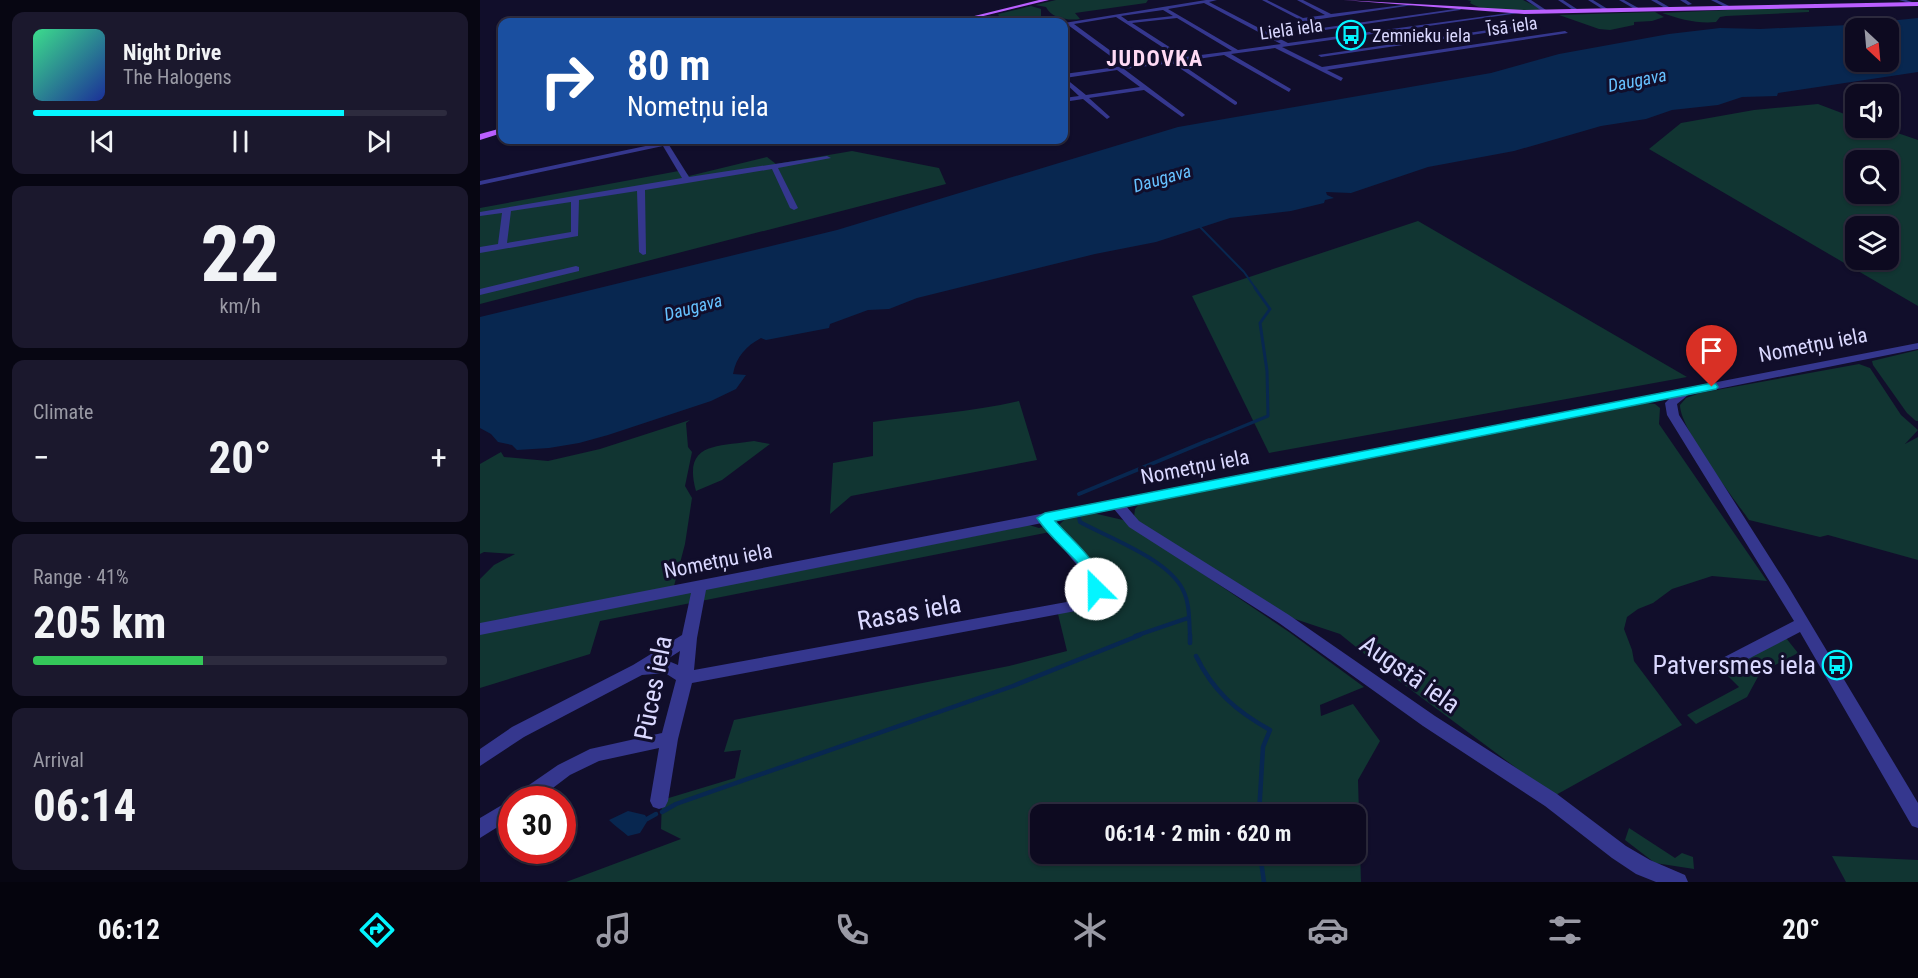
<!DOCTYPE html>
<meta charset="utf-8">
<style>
body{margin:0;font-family:"Roboto Condensed",sans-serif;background:#1b182d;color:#f1f3f6;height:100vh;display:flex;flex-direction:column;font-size:22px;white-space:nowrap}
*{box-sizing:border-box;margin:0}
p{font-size:20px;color:#9a9aa5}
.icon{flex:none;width:33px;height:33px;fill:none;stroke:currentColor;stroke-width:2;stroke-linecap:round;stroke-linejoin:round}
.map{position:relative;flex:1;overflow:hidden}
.side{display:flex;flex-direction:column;gap:12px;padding:12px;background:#070612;width:480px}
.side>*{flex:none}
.hud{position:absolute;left:18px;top:18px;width:570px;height:126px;border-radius:12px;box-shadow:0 2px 4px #0004,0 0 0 2px #2d2b3e;background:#1a4fa0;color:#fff;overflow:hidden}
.needle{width:39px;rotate:154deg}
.fabs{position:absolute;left:1365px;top:18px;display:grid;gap:12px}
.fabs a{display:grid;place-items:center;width:54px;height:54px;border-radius:12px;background:#0d0a20;box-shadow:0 2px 4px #0004,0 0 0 2px #2d2b3e;font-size:30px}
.speed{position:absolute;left:18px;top:786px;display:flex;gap:12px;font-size:30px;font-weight:700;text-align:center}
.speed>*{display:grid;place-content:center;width:78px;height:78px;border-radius:50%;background:#0d0a20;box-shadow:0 2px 4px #0004,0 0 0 2px #2d2b3e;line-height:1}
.speed .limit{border:9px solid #d22;background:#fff;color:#111}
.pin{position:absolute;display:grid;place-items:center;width:51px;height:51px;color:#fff;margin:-62px -26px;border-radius:50% 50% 50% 0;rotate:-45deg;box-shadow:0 0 6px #0007}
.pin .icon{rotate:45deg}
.me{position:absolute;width:66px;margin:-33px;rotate:337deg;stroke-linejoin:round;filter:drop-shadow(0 0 4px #0008)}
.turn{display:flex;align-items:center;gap:21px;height:126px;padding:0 30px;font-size:27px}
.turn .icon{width:78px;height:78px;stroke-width:2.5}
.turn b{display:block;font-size:42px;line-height:51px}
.big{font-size:45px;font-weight:700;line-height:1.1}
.side .widget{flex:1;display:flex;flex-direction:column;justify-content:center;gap:9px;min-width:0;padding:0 21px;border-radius:12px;background:#1b182d}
.side .dial{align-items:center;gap:0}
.dial b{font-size:78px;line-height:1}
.song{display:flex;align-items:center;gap:18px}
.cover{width:72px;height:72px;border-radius:9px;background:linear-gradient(135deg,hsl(150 70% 55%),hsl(230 70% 35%))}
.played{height:6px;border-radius:3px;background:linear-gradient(90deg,#04f5ff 75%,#2d2b3e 75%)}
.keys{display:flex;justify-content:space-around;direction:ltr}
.heat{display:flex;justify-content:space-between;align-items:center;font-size:33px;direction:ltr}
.charge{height:9px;border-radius:4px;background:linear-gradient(90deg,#34c759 41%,#2d2b3e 0)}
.trip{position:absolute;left:550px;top:804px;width:336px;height:60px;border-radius:12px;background:#0d0a20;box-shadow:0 2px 4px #0004,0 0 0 2px #2d2b3e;font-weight:700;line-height:60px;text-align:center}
.menu{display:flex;height:96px;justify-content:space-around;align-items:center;background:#05040d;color:#9a9aa5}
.menu .icon{width:42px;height:42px}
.menu .active{color:#04f5ff}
.menu b{font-size:27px;color:#f1f3f6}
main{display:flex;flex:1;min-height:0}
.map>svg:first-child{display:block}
.green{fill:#113532;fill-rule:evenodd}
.water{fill:#082750;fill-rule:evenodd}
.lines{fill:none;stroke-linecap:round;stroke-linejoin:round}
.stream-far3{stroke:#082750;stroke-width:2}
.stream-far2{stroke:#082750;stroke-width:3}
.stream-far1{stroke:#082750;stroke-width:4}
.stream{stroke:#082750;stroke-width:4.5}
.minor{fill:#35378e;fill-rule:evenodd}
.major{fill:#ba5fff;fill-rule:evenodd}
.route{fill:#04f5ff;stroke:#039fa6;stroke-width:1.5}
.labels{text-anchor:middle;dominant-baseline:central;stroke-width:6;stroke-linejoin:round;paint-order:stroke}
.far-street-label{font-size:18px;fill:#dad8ff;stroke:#110e2b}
.far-poi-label{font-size:18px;fill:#dad8ff;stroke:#110e2b;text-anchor:start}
.far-water-label{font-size:18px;font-style:italic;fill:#66c1ff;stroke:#110e2b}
.street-label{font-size:21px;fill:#dad8ff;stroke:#110e2b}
.far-district-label{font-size:22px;font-weight:bold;letter-spacing:1.5px;fill:#ffdaf4;stroke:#110e2b}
.near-street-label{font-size:26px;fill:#dad8ff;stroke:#110e2b}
.near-poi-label{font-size:26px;fill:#dad8ff;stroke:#110e2b;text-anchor:end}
</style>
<main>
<section class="side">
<div class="widget">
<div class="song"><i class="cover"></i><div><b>Night Drive</b><p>The Halogens</p></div></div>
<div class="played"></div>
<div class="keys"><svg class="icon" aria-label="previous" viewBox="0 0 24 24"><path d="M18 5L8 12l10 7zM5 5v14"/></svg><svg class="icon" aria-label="pause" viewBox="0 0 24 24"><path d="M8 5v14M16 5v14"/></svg><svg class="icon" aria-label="next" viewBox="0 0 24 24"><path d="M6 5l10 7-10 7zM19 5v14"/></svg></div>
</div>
<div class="widget dial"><b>22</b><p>km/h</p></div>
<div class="widget"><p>Climate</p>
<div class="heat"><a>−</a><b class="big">20°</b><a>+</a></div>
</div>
<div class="widget"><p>Range · 41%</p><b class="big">205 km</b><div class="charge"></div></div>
<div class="widget"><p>Arrival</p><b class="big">06:14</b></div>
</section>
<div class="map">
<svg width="1438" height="882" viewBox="0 0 1438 882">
<rect width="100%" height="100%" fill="#110e2b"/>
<g class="green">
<path d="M 576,0 L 668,0 L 666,3 L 595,13 L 600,19 C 588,21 571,18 566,7 L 555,5 Z"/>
<path d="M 987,0 L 1043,0 L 1063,10 C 1047,13 1003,12 990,3 L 991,1 Z"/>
<polygon points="551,6 561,9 561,18 541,21 567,22 516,22 520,18 518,14"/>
<path d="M 1291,8 L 1329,10 L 1329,12 L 1246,16 L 1240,17 L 1236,22 C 1218,24 1199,19 1182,13 Z"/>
<polygon points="1175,12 1184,17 1172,21 1154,22 1154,25 1130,30 1119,29 1079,15"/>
<polygon points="405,18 473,21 264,22"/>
<path d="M 1338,104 L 1375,118 L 1376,128 L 1403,128 L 1438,140 L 1438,306 L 1169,149 L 1201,123 L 1274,110 ZM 1376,160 L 1408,160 L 1408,194 L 1376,194 ZM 1376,226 L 1408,226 L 1408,260 L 1376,260 Z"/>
<polygon points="372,151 459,168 466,184 0,304 0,208 204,170 209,176 287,157 296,164"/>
<polygon points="938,221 1207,377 789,453 712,296"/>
<polygon points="1438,350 1438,421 1436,421 1427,413 1393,365 1392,361"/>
<path d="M 1379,364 L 1390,368 L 1421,415 L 1438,430 L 1425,444 L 1438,437 L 1438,560 L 1348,535 L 1340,537 L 1269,520 C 1253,497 1200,429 1200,405 L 1206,398 L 1220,393 Z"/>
<path d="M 539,401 L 557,460 L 371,496 L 350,514 L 353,463 L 393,456 L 393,422 C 442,415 492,412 539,401 Z"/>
<polygon points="1167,403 1175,404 1180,408 1179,424 1287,581 1232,576 1192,589 1173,603 1158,609 1147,617 1144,629 1152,650 1154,661 1202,725 1074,796 903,669 860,634 806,616 660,524 654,517 655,509 660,503"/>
<polygon points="210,420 206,423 208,447 212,452 205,486 212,498 205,544 194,586 0,624 0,579 14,565 35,554 4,552 0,554 0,464 21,452 24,457 68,461 120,449"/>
<path d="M 274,441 L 290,444 L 242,480 L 216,491 C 202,441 239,447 274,441 Z"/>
<path d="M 613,513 L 643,520 L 809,632 L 884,687 L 840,705 L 841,716 L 873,704 L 900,741 L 878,780 L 881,882 L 86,882 L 201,839 L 181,829 L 182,800 L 255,778 L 261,750 L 244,752 L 254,720 L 529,666 L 587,651 L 578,614 C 595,609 612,608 620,590 L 580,531 L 579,525 L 585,519 ZM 561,814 L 876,814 L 876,854 L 561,854 Z"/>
<polygon points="549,525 559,528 563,527 570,532 120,621 110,654 0,688 0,634"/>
<polygon points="1306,638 1318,653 1280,673 1267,697 1216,724 1207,715 1259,687 1242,670"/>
<polygon points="1149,828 1195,858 1202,853 1213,857 1214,869 1175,863 1145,840"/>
<polygon points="1352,856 1438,860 1438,882 1366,882"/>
</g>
<g class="water">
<path d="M 1438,18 L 1438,72 L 1298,93 L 1297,96 L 1262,97 L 1238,105 L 1192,110 L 1166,119 L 1121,126 L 1034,151 L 948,167 L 871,193 L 846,192 L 847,195 L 854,198 L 845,200 L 844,203 L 811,211 L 750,218 L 676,242 L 615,254 L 437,298 L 409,309 L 388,310 L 350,324 L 349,328 L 286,340 L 281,338 C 266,346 256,357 253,374 L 266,375 L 256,389 L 231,401 L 128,435 L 99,443 L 69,448 L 37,450 L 32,445 L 18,442 L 11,434 L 0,428 L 0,317 L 357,230 L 698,127 L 1011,73 L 1079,54 L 1189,34 L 1240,28 L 1280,29 L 1369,25 ZM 1376,28 L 1408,28 L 1408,62 L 1376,62 Z"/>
<path d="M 148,811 L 165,815 L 168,820 L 160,833 L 148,836 C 141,830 135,826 129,820 Z"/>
</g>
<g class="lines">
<polyline class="stream-far3" points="720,227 764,272 776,289"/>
<polyline class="stream-far2" points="725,442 788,416 787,371 780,323 790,309 775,288"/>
<g class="stream-far1">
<polyline points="599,494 729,440"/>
<path d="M 599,518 L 600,522 C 629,538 688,559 703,590 C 710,604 709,621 710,636"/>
<polyline points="655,636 708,618"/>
</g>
<g class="stream">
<polyline points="710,635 710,643"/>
<path d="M 716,656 C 733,691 756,711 790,730 L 783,747 L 779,814"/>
<polyline points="182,812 196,804 533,686 660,635"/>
<polyline points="167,819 176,814"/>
<polyline points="780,854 784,882"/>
</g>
<g class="minor">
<path d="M 726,0 L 737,0 L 729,2 L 808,43 L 1044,11 L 1046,12 L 802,47 L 842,67 L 1085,31 L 1088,33 L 847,70 L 863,78 L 861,81 L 795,48 L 751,54 L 811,89 L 809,92 L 744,55 L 698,62 L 757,102 L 757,104 L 755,105 L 692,63 L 644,69 L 704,114 L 705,115 L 702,117 L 664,90 L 609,98 L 629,116 L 630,117 L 627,119 L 603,99 L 584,102 L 584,98 L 599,96 L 584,82 L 584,74 L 644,66 L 588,25 L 584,25 L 584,23 ZM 724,3 L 801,44 L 758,50 L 688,9 ZM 683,10 L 693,16 L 648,21 L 641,16 ZM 636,17 L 699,58 L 650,65 L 594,24 ZM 697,18 L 752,51 L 705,57 L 652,23 ZM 637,70 L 660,87 L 606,95 L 585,78 Z"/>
<polygon points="782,0 787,0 823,18 845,15 817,0 823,0 851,14 931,4 933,5 827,21 830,23 828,24"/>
<polygon points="1046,0 1051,0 1069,12 1065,13"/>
<polygon points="1078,0 1083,0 1100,11 1096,12"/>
<polygon points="1108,0 1113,0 1131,11 1127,12"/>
<polygon points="1139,0 1144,0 1162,10 1158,11"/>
<polygon points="1171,0 1177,0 1189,7 1185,8"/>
<polygon points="1200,0 1206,0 1212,4 1208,5"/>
<polygon points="1231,0 1237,0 1253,8 1249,9"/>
<polygon points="1419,0 1426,0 1438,4 1436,5"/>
<polygon points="982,8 980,10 838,31 835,29"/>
<polygon points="1057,23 1059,25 841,57 838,55"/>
<path d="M 194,140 L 204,140 L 189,145 L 209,177 L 347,156 L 351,158 L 298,168 L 318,208 L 314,210 L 310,208 L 292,169 L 165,190 L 166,254 L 163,255 L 159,252 L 157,191 L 99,200 L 98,236 L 0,253 L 0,247 L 18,244 L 22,213 L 0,216 L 0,212 L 202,178 L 183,146 L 0,185 L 0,181 ZM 91,202 L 91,232 L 27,243 L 31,211 Z"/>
<polygon points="411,140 418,140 419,141 416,143"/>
<polygon points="96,266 99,267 99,271 0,295 0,289"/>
<path d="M 1438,343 L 1438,349 L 1208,395 L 1197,404 L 1199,415 L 1308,586 L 1438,803 L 1438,828 L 1432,826 L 1320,632 L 1243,672 L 1237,674 L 1231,672 L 1229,668 L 1231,664 L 1314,621 L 1187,415 L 1185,403 L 1190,398 L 646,506 L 659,521 L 809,615 L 955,716 L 1077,794 L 1146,846 L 1170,860 L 1205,875 L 1208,882 L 1176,882 L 1156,874 L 1132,858 L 1065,806 L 943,726 L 799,623 L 649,527 L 634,509 L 574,521 C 586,536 628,570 621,590 C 618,600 609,605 601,610 L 212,683 L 198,739 L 188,801 L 185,807 L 179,809 L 173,807 L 170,801 L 179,748 L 119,761 L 90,775 L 57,800 L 32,800 L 32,818 L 0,838 L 0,818 L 32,799 L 33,799 L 36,794 L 78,765 L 110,749 L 182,733 L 196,680 L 185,673 L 162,675 L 44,737 L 0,766 L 0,749 L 32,727 L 153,665 L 202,635 L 211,593 L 0,635 L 0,623 ZM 562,523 L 606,576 L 608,583 L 607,589 L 592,601 L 214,670 L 217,638 L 226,590 ZM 200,651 L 198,665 L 186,660 Z"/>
</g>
<g class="major">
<polygon points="559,0 569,0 479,22 470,22"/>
<polygon points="863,0 1044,10 1438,2 1438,6 1044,14"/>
<polygon points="22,128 22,133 0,140 0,134"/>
</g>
</g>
<path class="route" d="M 1232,383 L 1236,384 L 1238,387 L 1236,389 L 575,521 C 594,543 618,559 624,589 L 622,593 L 610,593 C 605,583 605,571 597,562 C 583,547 568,535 557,518 L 565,513 Z"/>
<defs>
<g id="bus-ring" transform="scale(1.5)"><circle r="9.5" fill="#110e2b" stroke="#04f5ff" stroke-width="1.5"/><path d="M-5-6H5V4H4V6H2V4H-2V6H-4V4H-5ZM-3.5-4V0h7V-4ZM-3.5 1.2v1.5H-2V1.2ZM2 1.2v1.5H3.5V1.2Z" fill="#04f5ff"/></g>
</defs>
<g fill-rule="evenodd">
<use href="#bus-ring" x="871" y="35"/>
<use href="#bus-ring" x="1357" y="665"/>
</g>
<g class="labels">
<g class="far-street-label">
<text transform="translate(1032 26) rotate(-8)">Īsā iela</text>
<text transform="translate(811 29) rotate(-8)">Lielā iela</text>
</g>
<g class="far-poi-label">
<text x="892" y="35">Zemnieku iela</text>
</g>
<g class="far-water-label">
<text transform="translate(1157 80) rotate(-11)">Daugava</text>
<text transform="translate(682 178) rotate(-16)">Daugava</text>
<text transform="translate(213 307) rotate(-15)">Daugava</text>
</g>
<g class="street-label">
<text transform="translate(1333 345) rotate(-11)">Nometņu iela</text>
<text transform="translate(715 467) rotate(-11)">Nometņu iela</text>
<text transform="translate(238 561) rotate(-11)">Nometņu iela</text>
</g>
<g class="far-district-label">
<text x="675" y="58">JUDOVKA</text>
</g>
<g class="near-street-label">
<text transform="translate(429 612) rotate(-10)">Rasas iela</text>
<text transform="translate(930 674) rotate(35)">Augstā iela</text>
<text transform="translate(173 688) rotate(-79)">Pūces iela</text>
</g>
<g class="near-poi-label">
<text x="1336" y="665">Patversmes iela</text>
</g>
</g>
</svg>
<div class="fabs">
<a><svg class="needle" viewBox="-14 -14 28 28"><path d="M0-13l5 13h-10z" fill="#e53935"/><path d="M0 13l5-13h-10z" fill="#9a9aa5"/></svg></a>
<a><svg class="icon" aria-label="sound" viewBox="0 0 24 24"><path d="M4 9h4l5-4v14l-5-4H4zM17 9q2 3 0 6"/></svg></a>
<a><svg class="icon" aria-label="search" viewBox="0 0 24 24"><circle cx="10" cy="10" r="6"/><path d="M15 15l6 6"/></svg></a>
<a><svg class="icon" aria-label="layers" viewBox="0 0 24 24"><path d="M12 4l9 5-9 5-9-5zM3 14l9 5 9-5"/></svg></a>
</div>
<div class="speed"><div class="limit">30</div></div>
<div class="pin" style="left:1232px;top:387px;background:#d93025"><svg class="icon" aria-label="arrive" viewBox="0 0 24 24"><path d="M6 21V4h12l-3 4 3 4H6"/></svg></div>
<svg class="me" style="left:616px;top:589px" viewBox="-20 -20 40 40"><circle r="19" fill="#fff"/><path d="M0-13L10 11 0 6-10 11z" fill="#04f5ff"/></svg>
<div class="trip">06:14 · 2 min · 620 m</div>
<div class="hud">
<div class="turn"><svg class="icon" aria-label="right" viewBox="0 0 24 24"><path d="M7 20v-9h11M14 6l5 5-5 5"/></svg><div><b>80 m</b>Nometņu iela</div></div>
</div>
</div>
</main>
<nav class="menu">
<b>06:12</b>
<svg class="icon active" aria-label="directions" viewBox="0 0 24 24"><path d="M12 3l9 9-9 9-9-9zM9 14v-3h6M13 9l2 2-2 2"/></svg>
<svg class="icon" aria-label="music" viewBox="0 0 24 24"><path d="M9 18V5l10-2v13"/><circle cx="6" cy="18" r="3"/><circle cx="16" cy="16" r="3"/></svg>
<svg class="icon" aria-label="phone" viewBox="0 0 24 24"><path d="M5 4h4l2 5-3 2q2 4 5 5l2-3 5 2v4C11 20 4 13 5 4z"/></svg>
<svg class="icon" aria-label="climate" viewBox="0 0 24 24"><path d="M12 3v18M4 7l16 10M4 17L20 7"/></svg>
<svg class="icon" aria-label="car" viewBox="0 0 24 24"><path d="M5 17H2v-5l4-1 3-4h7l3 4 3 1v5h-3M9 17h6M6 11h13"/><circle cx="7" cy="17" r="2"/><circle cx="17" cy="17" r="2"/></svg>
<svg class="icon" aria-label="filters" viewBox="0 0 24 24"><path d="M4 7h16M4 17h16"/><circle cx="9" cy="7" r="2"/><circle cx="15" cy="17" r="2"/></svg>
<b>20°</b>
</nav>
